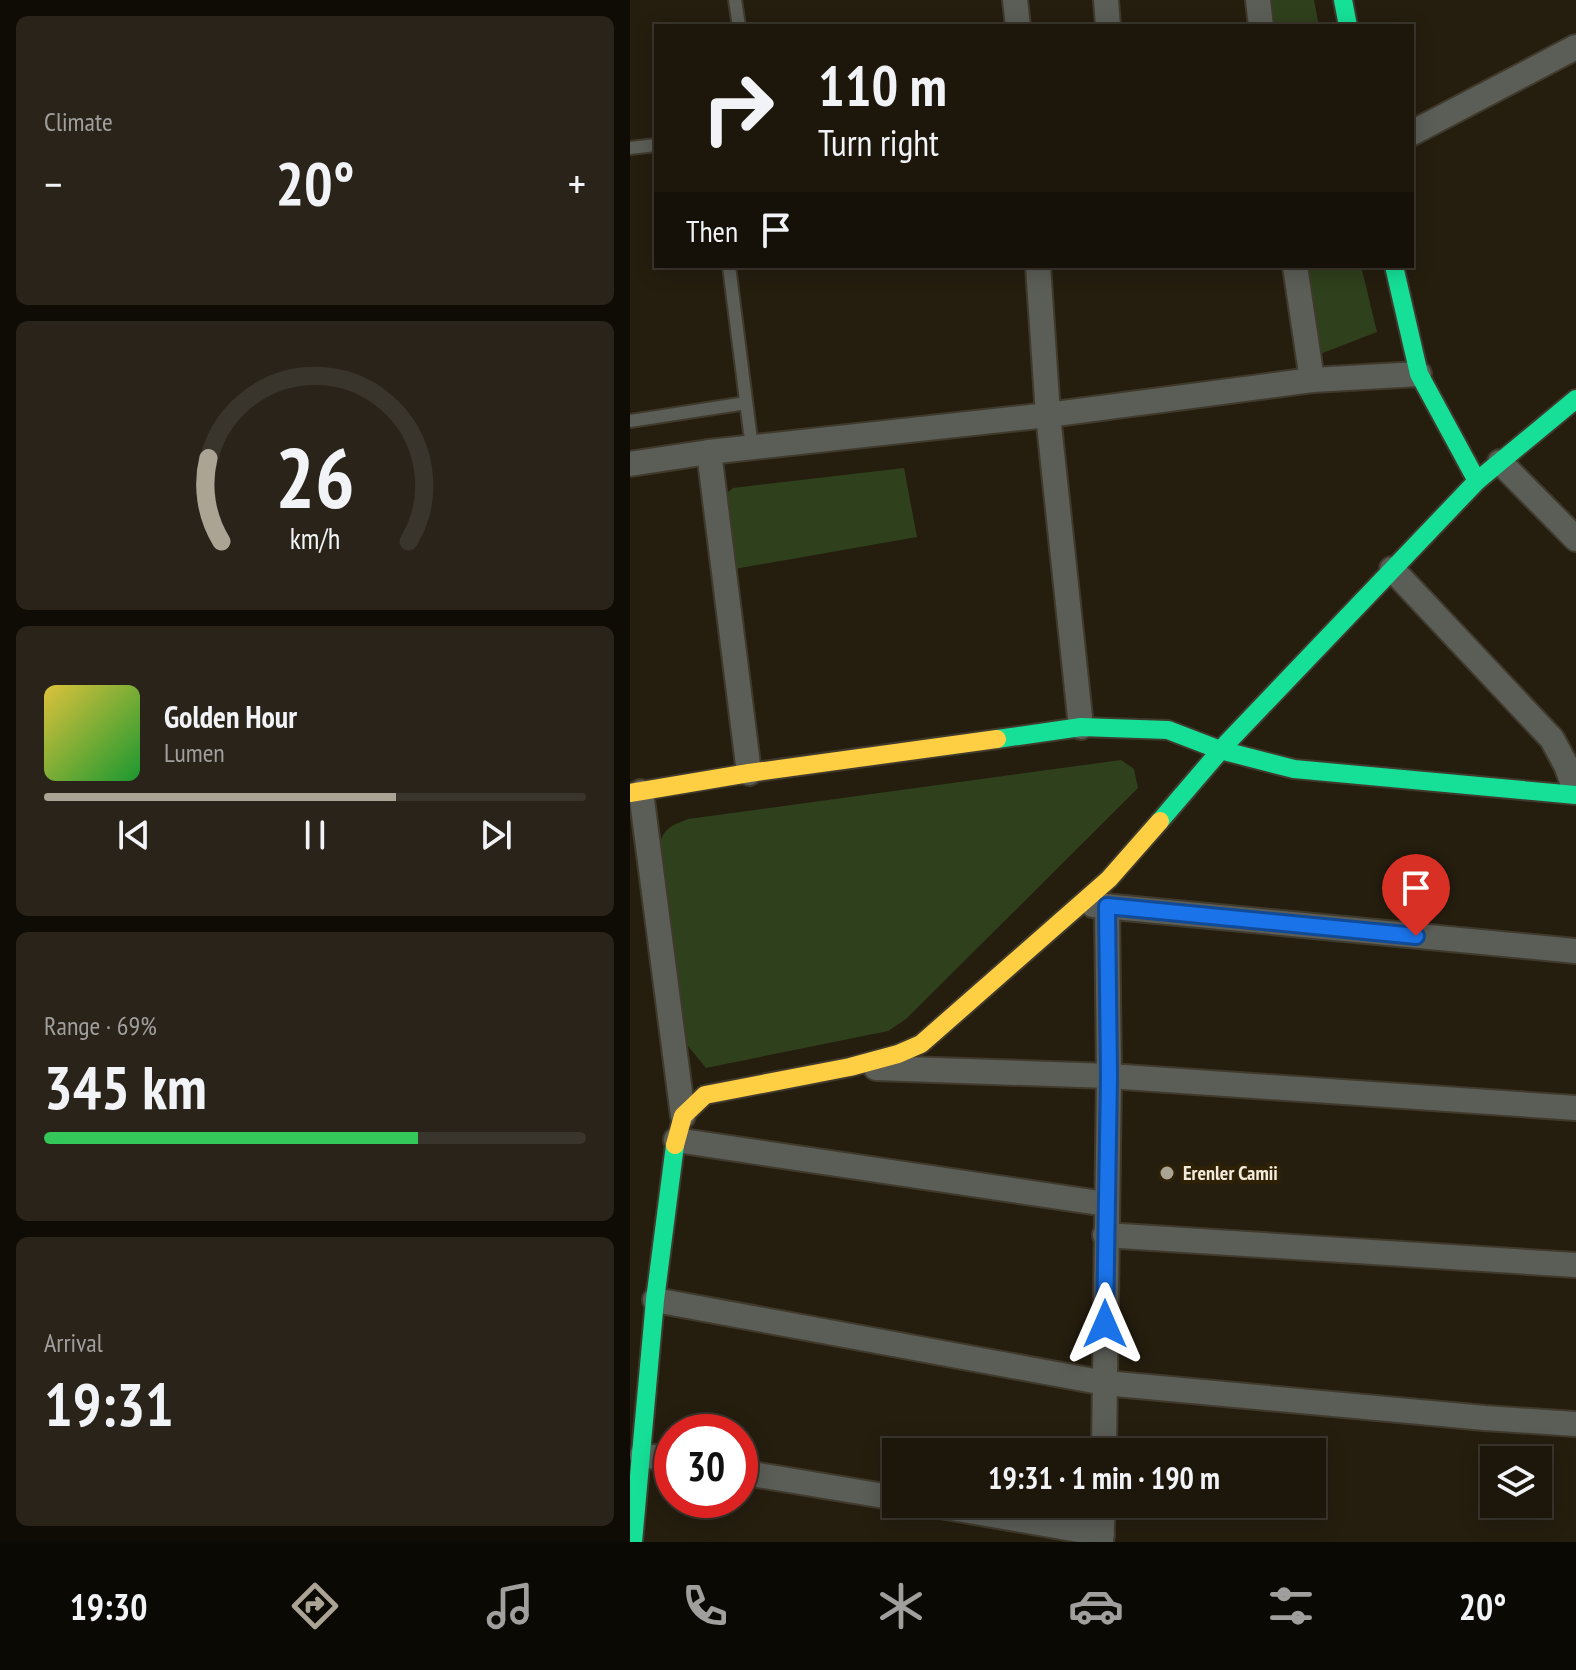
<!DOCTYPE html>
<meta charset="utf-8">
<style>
body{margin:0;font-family:"PT Sans Narrow",sans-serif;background:#292319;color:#f1f3f6;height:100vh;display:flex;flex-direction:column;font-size:30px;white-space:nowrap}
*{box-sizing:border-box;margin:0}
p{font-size:26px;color:#a09f9d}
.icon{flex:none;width:44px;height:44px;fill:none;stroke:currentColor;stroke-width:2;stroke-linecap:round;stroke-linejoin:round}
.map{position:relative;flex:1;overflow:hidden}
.details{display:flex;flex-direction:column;gap:16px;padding:16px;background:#0f0c06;width:630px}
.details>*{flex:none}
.hud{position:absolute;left:24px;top:24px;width:760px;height:244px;border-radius:0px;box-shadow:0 4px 20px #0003,0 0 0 2px #3a352c;background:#1c160b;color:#f1f3f6;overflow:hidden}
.fabs{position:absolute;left:850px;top:1446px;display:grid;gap:16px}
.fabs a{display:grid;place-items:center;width:72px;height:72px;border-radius:0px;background:#1c160b;box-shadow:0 4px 20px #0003,0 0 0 2px #3a352c;font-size:40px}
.speed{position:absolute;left:24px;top:1414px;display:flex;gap:16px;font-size:40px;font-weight:700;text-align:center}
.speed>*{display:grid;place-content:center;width:104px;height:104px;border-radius:50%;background:#1c160b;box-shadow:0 4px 20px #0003,0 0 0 2px #3a352c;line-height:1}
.speed .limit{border:12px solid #d22;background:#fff;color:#111}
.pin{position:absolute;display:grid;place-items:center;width:68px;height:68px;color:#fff;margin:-82px -34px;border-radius:50% 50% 50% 0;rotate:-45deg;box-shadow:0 0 8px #0007}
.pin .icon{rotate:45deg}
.me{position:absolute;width:88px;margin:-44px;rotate:0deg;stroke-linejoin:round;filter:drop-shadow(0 0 6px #0008)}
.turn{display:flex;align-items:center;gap:28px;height:168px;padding:0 32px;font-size:36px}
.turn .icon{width:104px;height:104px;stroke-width:2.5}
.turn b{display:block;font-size:56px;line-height:68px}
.then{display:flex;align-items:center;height:76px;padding:0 32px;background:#0003;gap:16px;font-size:30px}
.big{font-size:60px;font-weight:600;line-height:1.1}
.details .widget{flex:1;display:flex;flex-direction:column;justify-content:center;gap:12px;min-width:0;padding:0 28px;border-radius:12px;background:#292319}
.details .dial{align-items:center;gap:0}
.dial svg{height:208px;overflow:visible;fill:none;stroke:#3a352c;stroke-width:7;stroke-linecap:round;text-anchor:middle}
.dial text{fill:#f1f3f6;stroke:none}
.song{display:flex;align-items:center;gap:24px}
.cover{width:96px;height:96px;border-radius:12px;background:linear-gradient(135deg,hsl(50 70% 55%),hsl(130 70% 35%))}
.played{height:8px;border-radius:4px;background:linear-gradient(90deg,#aba393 65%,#3a352c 65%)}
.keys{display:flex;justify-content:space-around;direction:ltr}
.heat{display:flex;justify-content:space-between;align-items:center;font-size:44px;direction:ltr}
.charge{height:12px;border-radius:6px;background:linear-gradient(90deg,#34c759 69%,#3a352c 0)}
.trip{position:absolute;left:252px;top:1438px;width:444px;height:80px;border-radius:0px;background:#1c160b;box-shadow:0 4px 20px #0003,0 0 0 2px #3a352c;font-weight:600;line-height:80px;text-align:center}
.menu{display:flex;height:128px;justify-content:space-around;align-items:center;background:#0b0904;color:#a09f9d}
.menu .icon{width:56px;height:56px}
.menu .current{color:#aba393}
.menu b{font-size:36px;color:#f1f3f6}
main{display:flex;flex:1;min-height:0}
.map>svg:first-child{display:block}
.green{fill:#2f401c}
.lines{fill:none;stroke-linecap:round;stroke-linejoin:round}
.lane-casing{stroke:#403a2d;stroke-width:16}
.street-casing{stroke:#403a2d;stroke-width:28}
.fast-casing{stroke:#403a2d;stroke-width:22}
.slow-casing{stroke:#403a2d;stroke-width:22}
.lane{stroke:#5b5d57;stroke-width:12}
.street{stroke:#5b5d57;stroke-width:24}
.fast{stroke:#16e098;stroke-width:18}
.slow{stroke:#ffcf43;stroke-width:18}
.route-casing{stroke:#114b97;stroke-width:20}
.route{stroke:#1a73e8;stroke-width:14}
.poi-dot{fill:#aba393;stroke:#2e2106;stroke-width:3}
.labels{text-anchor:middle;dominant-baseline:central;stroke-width:8;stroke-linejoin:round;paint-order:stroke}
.poi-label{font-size:20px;font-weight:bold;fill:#f3eada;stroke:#2e2106;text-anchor:start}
</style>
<main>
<section class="details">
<div class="widget"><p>Climate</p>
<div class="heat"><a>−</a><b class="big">20°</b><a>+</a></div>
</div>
<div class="widget dial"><svg viewBox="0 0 100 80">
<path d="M14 69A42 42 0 1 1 86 69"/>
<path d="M14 69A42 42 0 0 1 9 37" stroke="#aba393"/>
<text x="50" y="56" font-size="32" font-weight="700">26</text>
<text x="50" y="72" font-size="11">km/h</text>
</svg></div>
<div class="widget">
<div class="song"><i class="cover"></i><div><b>Golden Hour</b><p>Lumen</p></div></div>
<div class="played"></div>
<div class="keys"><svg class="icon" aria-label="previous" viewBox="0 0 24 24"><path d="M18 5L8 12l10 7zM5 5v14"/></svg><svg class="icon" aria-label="pause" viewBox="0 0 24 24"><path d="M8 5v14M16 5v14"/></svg><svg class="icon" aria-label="next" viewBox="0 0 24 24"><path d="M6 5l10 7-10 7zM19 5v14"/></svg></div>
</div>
<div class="widget"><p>Range · 69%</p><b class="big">345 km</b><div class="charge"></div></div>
<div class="widget"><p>Arrival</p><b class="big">19:31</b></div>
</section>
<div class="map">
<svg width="946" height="1542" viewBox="0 0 946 1542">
<rect width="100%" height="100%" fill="#251e0f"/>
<g class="green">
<polygon points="629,0 684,0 689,26 632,26"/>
<polygon points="659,266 731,266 747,332 677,359"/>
<polygon points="274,468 287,537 99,570 90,499 103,488"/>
<path d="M 491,760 L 504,769 L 508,788 L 276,1019 L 258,1031 L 76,1068 L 58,1046 L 29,849 C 32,829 40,826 58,819 Z"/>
</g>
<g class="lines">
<g class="lane-casing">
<g id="lane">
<polyline points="105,0 109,26"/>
<polyline points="0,148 26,145"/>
<polyline points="99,266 122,448"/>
<polyline points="0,421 116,403"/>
</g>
</g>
<g class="street-casing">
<g id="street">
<polyline points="385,0 388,26"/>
<polyline points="476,0 478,26"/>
<polyline points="628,0 631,26"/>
<polyline points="782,133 946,47"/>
<polyline points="408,266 418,415 451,727"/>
<polyline points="665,266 682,380"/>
<polyline points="79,452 119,773"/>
<polyline points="870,462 946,539"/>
<polyline points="0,464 79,452 418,415 682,380 789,374"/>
<polyline points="762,569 922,739 936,765 946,792"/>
<polyline points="11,792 53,1116"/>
<polyline points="463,905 946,951"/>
<polyline points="246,1068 479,1076 946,1108"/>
<polyline points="46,1140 476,1204"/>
<polyline points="475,1235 946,1265"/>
<polyline points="25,1300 475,1383 855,1418 946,1424"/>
<polyline points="474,1452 479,1076 477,906"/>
<polyline points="12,1455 42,1460"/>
<polyline points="110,1472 266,1498"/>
<polyline points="299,1504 472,1534"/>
<polyline points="471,1542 473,1504"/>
</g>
</g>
<g class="fast-casing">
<g id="fast">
<polyline points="713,0 718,26"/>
<polyline points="764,266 789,374 847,481"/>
<polyline points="367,739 451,727 538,730 590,750 664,769 946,795"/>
<polyline points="530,821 596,744 847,481 946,399"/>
<polyline points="3,1542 25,1300 45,1145"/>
</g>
</g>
<g class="slow-casing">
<g id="slow">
<polyline points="0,793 119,773 367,739"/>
<polyline points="45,1145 53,1116 75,1095 220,1067 268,1054 291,1044 479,879 530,821"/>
</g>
</g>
<use href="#lane" class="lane"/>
<use href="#street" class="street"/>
<use href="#fast" class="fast"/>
<use href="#slow" class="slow"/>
</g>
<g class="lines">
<g class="route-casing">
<polyline id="route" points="475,1324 479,1076 477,906 786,936"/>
</g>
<use href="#route" class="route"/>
</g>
<circle class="poi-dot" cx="537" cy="1173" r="8"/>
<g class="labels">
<g class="poi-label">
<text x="553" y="1173">Erenler Camii</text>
</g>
</g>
</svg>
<div class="fabs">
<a><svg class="icon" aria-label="layers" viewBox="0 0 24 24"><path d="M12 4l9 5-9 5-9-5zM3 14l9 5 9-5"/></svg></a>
</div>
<div class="speed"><div class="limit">30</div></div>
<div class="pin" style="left:786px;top:936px;background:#d93025"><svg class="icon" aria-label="arrive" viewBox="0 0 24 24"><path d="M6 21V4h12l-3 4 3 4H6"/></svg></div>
<svg class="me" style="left:475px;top:1324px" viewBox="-20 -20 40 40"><path d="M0-17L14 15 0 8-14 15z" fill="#1a73e8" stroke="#fff" stroke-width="4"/></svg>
<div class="trip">19:31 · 1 min · 190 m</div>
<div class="hud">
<div class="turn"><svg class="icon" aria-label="right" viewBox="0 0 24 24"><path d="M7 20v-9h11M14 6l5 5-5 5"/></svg><div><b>110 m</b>Turn right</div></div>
<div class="then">Then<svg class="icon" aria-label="arrive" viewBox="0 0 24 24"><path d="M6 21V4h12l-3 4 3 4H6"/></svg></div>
</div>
</div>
</main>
<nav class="menu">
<b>19:30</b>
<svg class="icon current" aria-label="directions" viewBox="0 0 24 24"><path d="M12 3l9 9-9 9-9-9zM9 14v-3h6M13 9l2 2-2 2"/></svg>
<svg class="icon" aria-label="music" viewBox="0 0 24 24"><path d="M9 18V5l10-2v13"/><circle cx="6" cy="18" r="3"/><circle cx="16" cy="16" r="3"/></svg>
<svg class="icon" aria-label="phone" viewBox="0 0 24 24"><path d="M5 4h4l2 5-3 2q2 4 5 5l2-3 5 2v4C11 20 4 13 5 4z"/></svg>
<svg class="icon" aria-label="climate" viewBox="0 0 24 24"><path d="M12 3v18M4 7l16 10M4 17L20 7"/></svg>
<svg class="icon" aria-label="car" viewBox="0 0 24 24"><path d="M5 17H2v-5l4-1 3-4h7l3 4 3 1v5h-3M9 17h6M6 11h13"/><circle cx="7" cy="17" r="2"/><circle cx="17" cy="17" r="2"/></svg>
<svg class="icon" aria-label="filters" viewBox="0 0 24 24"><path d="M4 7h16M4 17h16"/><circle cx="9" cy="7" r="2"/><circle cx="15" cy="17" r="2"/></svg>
<b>20°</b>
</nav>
